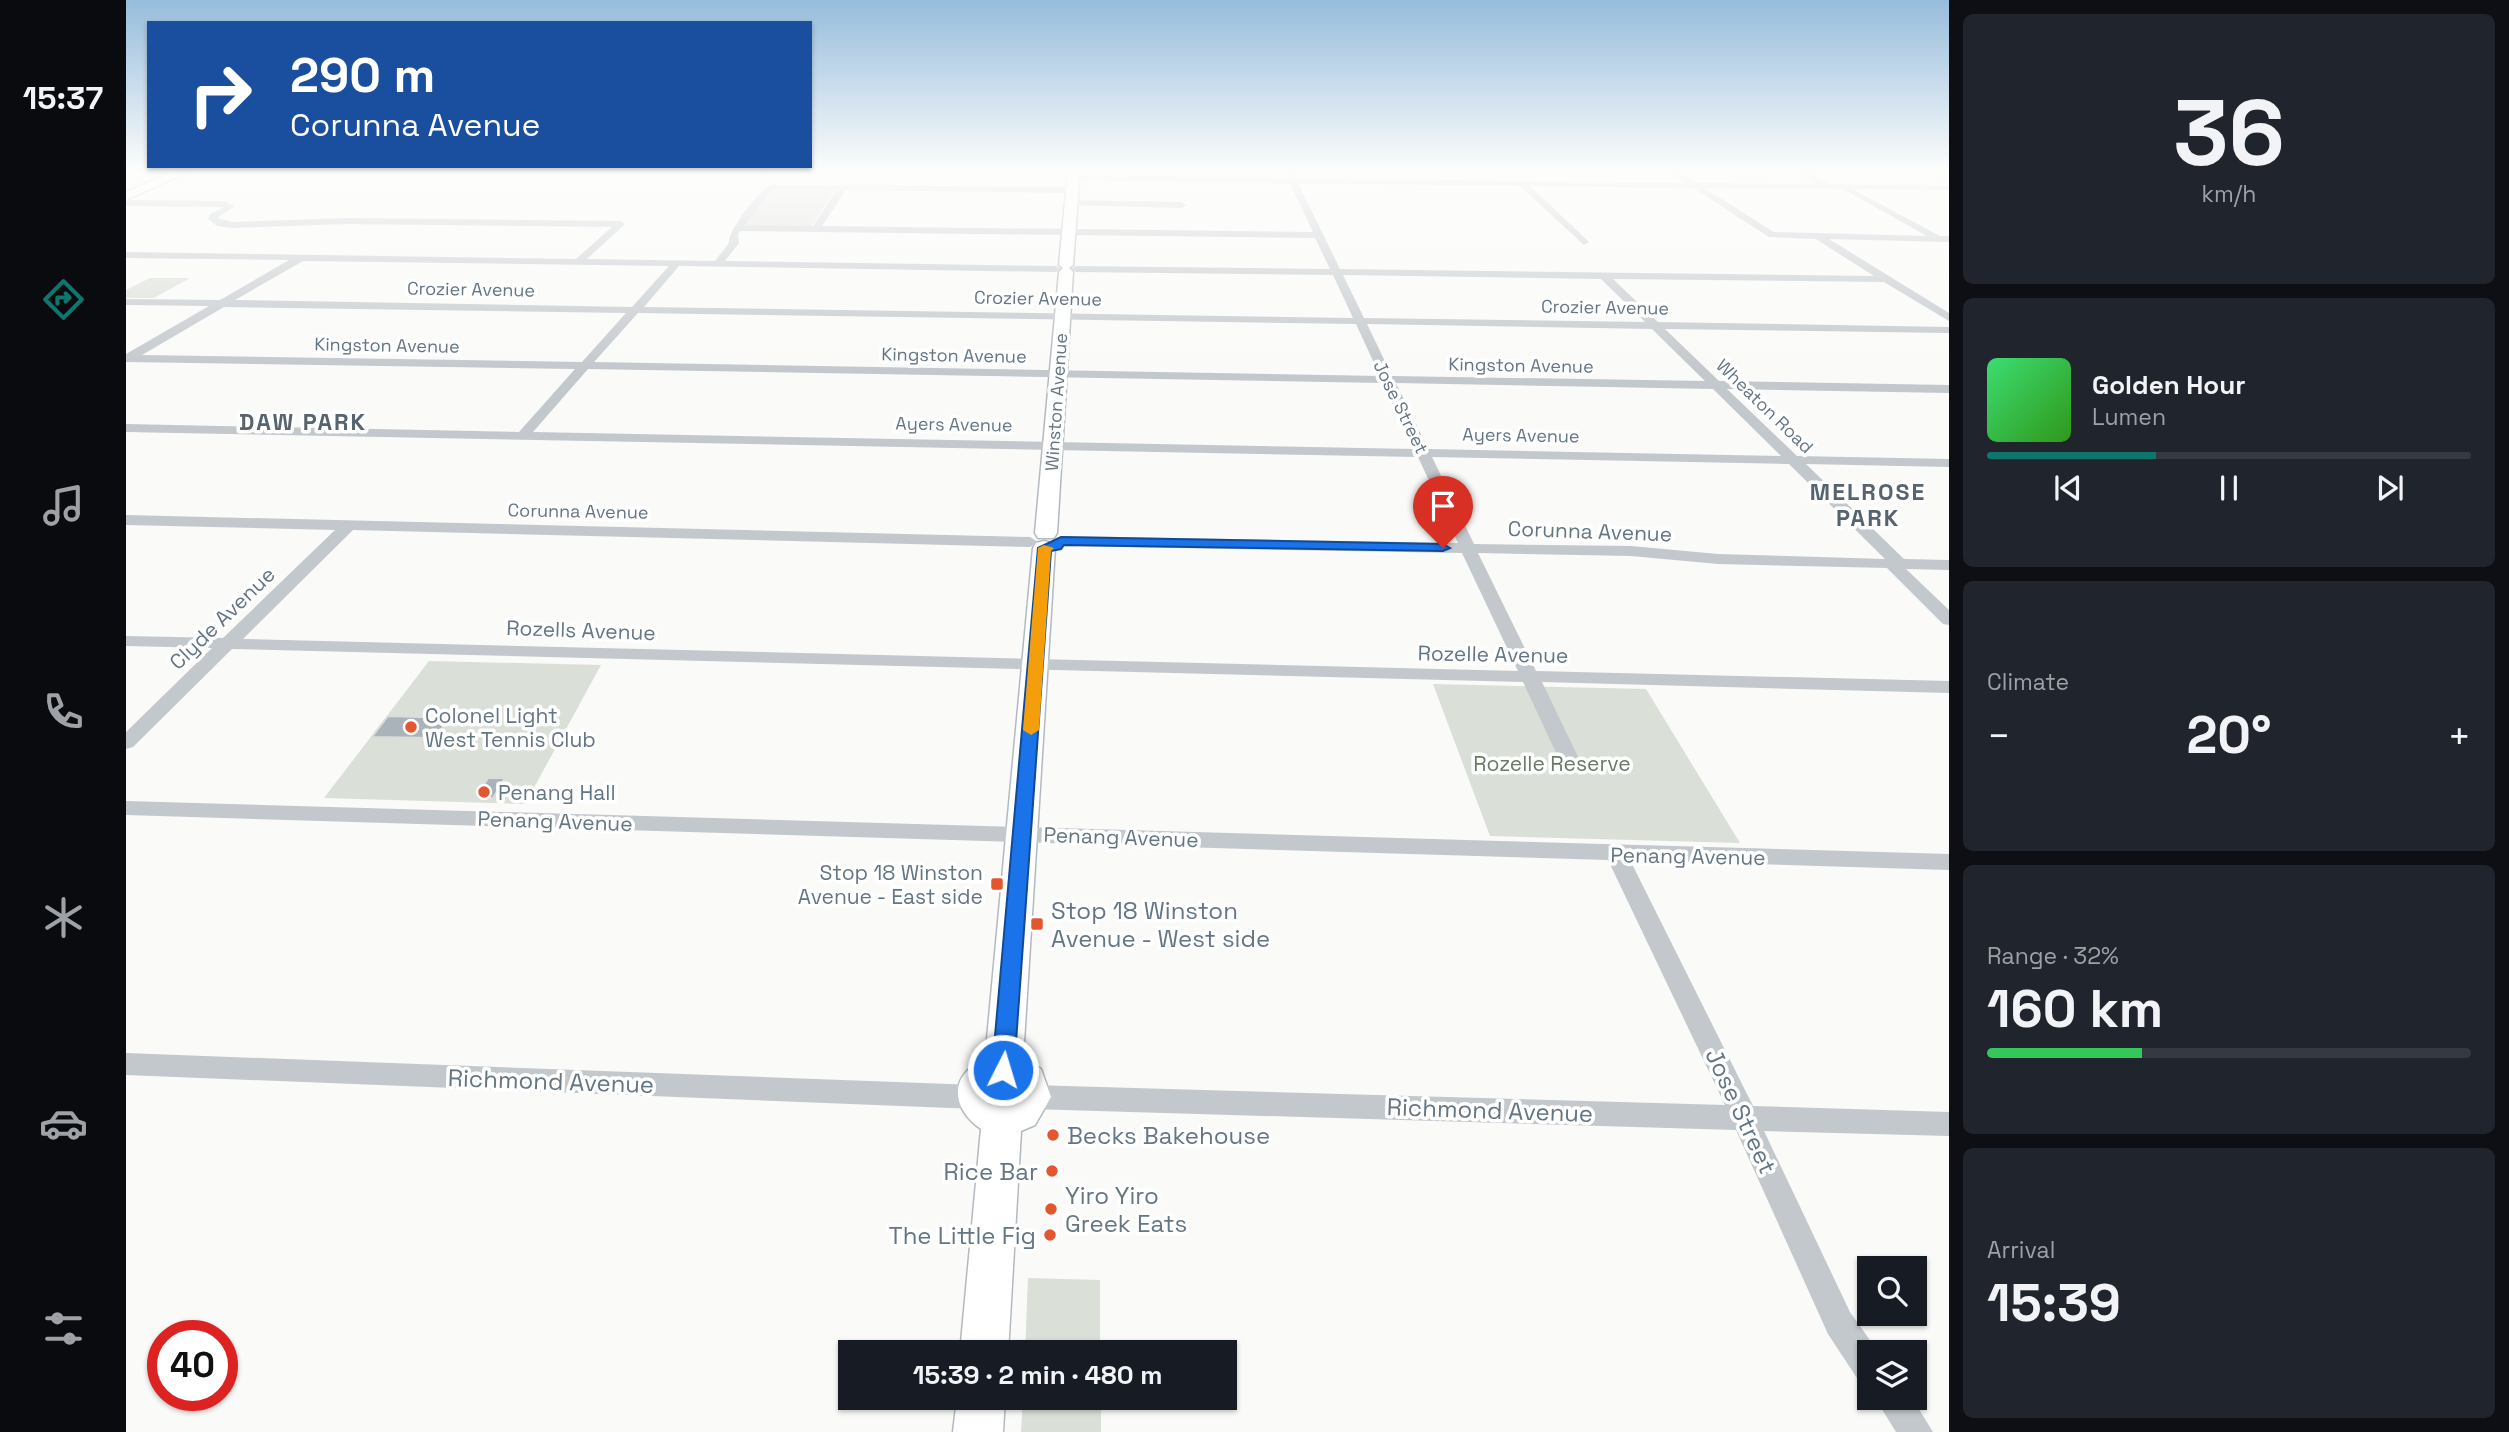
<!DOCTYPE html>
<meta charset="utf-8">
<style>
body{margin:0;font-family:"Space Grotesk",sans-serif;background:#20242c;color:#f1f3f6;height:100vh;display:flex;flex-direction:column;font-size:26px;white-space:nowrap}
*{box-sizing:border-box;margin:0}
p{font-size:23px;color:#9ea1a6}
.icon{flex:none;width:38px;height:38px;fill:none;stroke:currentColor;stroke-width:2;stroke-linecap:round;stroke-linejoin:round}
.map{position:relative;flex:1;overflow:hidden}
.panel{display:flex;flex-direction:column;gap:14px;padding:14px;background:#0d0f14;width:560px}
.panel>*{flex:none}
.hud{position:absolute;left:21px;top:21px;width:665px;height:147px;border-radius:0px;box-shadow:0 2px 5px #0004;background:#1a4fa0;color:#fff;overflow:hidden}
.buttons{position:absolute;left:1731px;top:1256px;display:grid;gap:14px}
.buttons a{display:grid;place-items:center;width:70px;height:70px;border-radius:0px;background:#171b24;box-shadow:0 2px 5px #0004;font-size:35px}
.speed{position:absolute;left:21px;top:1320px;display:flex;gap:14px;font-size:35px;font-weight:700;text-align:center}
.speed>*{display:grid;place-content:center;width:91px;height:91px;border-radius:50%;background:#171b24;box-shadow:0 2px 5px #0004;line-height:1}
.speed .limit{border:10px solid #d22;background:#fff;color:#111}
.pin{position:absolute;display:grid;place-items:center;width:60px;height:60px;color:#fff;margin:-72px -30px;border-radius:50% 50% 50% 0;rotate:-45deg;box-shadow:0 0 7px #0007}
.pin .icon{rotate:45deg}
.me{position:absolute;width:77px;margin:-38px;rotate:5deg;stroke-linejoin:round;filter:drop-shadow(0 0 5px #0008)}
.turn{display:flex;align-items:center;gap:24px;height:147px;padding:0 28px;font-size:32px}
.turn .icon{width:91px;height:91px;stroke-width:2.5}
.turn b{display:block;font-size:49px;line-height:60px}
.big{font-size:52px;font-weight:600;line-height:1.1}
.panel .widget{flex:1;display:flex;flex-direction:column;justify-content:center;gap:10px;min-width:0;padding:0 24px;border-radius:10px;background:#20242c}
.panel .dial{align-items:center;gap:0}
.dial b{font-size:91px;line-height:1}
.song{display:flex;align-items:center;gap:21px}
.cover{width:84px;height:84px;border-radius:10px;background:linear-gradient(135deg,hsl(140 70% 55%),hsl(110 70% 35%))}
.played{height:7px;border-radius:4px;background:linear-gradient(90deg,#0f766e 35%,#363941 35%)}
.keys{display:flex;justify-content:space-around;direction:ltr}
.heat{display:flex;justify-content:space-between;align-items:center;font-size:38px;direction:ltr}
.charge{height:10px;border-radius:5px;background:linear-gradient(90deg,#34c759 32%,#363941 0)}
.trip{position:absolute;left:712px;top:1340px;width:399px;height:70px;border-radius:0px;background:#171b24;box-shadow:0 2px 5px #0004;font-weight:600;line-height:70px;text-align:center}
main{display:flex;flex:1;min-height:0}
.dock{display:flex;flex-direction:column;width:126px;justify-content:space-around;align-items:center;background:#090b0e;color:#9ea1a6}
.dock .icon{width:49px;height:49px}
.dock .active{color:#0f766e}
.dock b{font-size:32px;color:#f1f3f6}
.map>svg:first-child{display:block}
.green{fill:#dadfd7}
.building{fill:#aab3b9;stroke:#dcdcda;stroke-width:2}
.lines{fill:none;stroke-linecap:round;stroke-linejoin:round}
.secondary-casing{stroke:#b3babf;stroke-width:3}
.highway-casing{stroke:#b4b9bd;stroke-width:2}
.street{fill:#c3c8cc;fill-rule:evenodd}
.secondary{fill:#fff;fill-rule:evenodd}
.highway{fill:#fff;fill-rule:evenodd}
.route{fill:#1a73e8;stroke:#114b97;stroke-width:2}
.slow{fill:#f59e0b}
.poi-dot{fill:#e4572e;stroke:#fff;stroke-width:2.5}
.labels{text-anchor:middle;dominant-baseline:central;stroke-width:7;stroke-linejoin:round;paint-order:stroke}
.far-street-label{font-size:18px;fill:#657683;stroke:#fff}
.street-label{font-size:21px;fill:#657683;stroke:#fff}
.poi-label{font-size:21px;fill:#657683;stroke:#fff;text-anchor:start}
.park-label{font-size:21px;fill:#687a64;stroke:#fff}
.far-district-label{font-size:23px;font-weight:bold;letter-spacing:2px;fill:#57646e;stroke:#fff}
.near-poi-label{font-size:24px;fill:#657683;stroke:#fff;text-anchor:start}
.near-street-label{font-size:24px;fill:#657683;stroke:#fff}
</style>
<main>
<nav class="dock">
<b>15:37</b>
<svg class="icon active" aria-label="directions" viewBox="0 0 24 24"><path d="M12 3l9 9-9 9-9-9zM9 14v-3h6M13 9l2 2-2 2"/></svg>
<svg class="icon" aria-label="music" viewBox="0 0 24 24"><path d="M9 18V5l10-2v13"/><circle cx="6" cy="18" r="3"/><circle cx="16" cy="16" r="3"/></svg>
<svg class="icon" aria-label="phone" viewBox="0 0 24 24"><path d="M5 4h4l2 5-3 2q2 4 5 5l2-3 5 2v4C11 20 4 13 5 4z"/></svg>
<svg class="icon" aria-label="climate" viewBox="0 0 24 24"><path d="M12 3v18M4 7l16 10M4 17L20 7"/></svg>
<svg class="icon" aria-label="car" viewBox="0 0 24 24"><path d="M5 17H2v-5l4-1 3-4h7l3 4 3 1v5h-3M9 17h6M6 11h13"/><circle cx="7" cy="17" r="2"/><circle cx="17" cy="17" r="2"/></svg>
<svg class="icon" aria-label="filters" viewBox="0 0 24 24"><path d="M4 7h16M4 17h16"/><circle cx="9" cy="7" r="2"/><circle cx="15" cy="17" r="2"/></svg>
</nav>
<div class="map">
<svg width="1823" height="1432" viewBox="0 0 1823 1432">
<rect width="100%" height="100%" fill="#fafaf8"/>
<g class="green">
<polygon points="648,188 710,189 685,227 617,226"/>
<polygon points="24,278 64,278 28,298 0,298 0,290"/>
<polygon points="303,661 475,665 399,804 198,798"/>
<polygon points="1307,684 1520,689 1614,843 1364,836"/>
<polygon points="902,1278 974,1280 974,1353 899,1353"/>
<polygon points="897,1398 975,1398 975,1432 895,1432"/>
</g>
<g class="building">
<polygon points="262,716 323,718 309,738 246,737"/>
<polygon points="362,778 379,778 367,798 350,798"/>
</g>
<g class="lines">
<g class="secondary-casing">
<g id="secondary">
<polygon points="51,170 67,170 0,200 0,192"/>
<polygon points="942,170 954,170 947,265 943,268 947,272 931,533 928,538 912,538 909,533 933,272 937,268 933,265"/>
<path d="M 918,541 L 926,543 L 929,548 L 897,1058 L 915,1069 L 925,1097 L 909,1125 L 895,1131 L 882,1353 L 834,1353 L 855,1129 C 825,1109 822,1074 859,1060 L 907,548 L 910,543 ZM 879,1087 L 885,1094 L 880,1100 L 871,1095 L 872,1089 Z"/>
<polygon points="831,1398 879,1398 877,1432 827,1432"/>
</g>
</g>
<g class="highway-casing">
<polygon id="highway" points="1803,170 1823,170 1823,181"/>
</g>
<g class="street">
<polygon points="0,170 30,170 46,174 42,176"/>
<path d="M 1166,170 L 1169,178 L 1559,183 L 1541,170 L 1551,170 L 1570,183 L 1691,184 L 1668,170 L 1679,170 L 1703,184 L 1823,186 L 1823,190 L 1726,189 L 1814,236 L 1823,236 L 1823,242 L 1703,239 L 1823,313 L 1823,321 L 1758,282 L 1487,279 L 1532,322 L 1823,327 L 1823,333 L 1539,329 L 1593,381 L 1823,385 L 1823,393 L 1601,389 L 1671,456 L 1823,459 L 1823,467 L 1680,464 L 1778,559 L 1823,560 L 1823,570 L 1780,569 L 1823,610 L 1823,625 L 1817,624 L 1761,568 L 1592,564 L 1505,556 L 1352,553 L 1410,671 L 1823,681 L 1823,693 L 1416,682 L 1452,757 L 1449,762 L 1435,762 L 1432,757 L 1397,682 L 106,649 L 7,747 L 0,749 L 0,732 L 86,648 L 0,646 L 0,636 L 97,638 L 209,530 L 0,525 L 0,515 L 904,537 L 912,542 L 904,547 L 227,530 L 117,639 L 1392,671 L 1336,553 L 935,546 L 927,541 L 935,536 L 1332,543 L 1292,457 L 0,432 L 0,424 L 393,432 L 449,369 L 0,362 L 0,354 L 83,306 L 0,305 L 0,299 L 94,300 L 163,260 L 0,258 L 0,252 L 450,259 L 486,227 L 220,224 L 106,228 L 91,226 L 82,219 L 84,214 L 98,207 L 0,206 L 0,200 L 99,201 L 109,206 L 91,218 L 106,222 L 220,218 L 494,221 L 499,224 L 497,226 L 461,259 L 589,261 L 603,243 C 602,230 632,192 644,185 L 946,187 L 950,190 L 946,193 L 720,190 L 696,226 L 1187,232 L 1164,183 L 947,180 L 943,178 L 947,176 L 1161,178 L 1158,171 ZM 1172,183 L 1394,186 L 1458,245 L 1463,242 L 1461,240 L 1404,186 L 1567,188 L 1643,237 L 1690,239 L 1748,276 L 1214,269 ZM 1578,188 L 1717,189 L 1801,236 L 1648,232 ZM 646,190 L 711,190 L 687,226 L 619,225 ZM 614,231 L 1189,238 L 1204,269 L 950,266 L 945,269 L 950,272 L 1207,275 L 1227,318 L 518,307 L 553,266 L 930,272 L 935,269 L 930,266 L 599,261 L 613,243 L 612,234 ZM 177,261 L 543,266 L 506,307 L 109,300 ZM 1217,275 L 1475,279 L 1519,322 L 1238,318 ZM 98,307 L 500,313 L 456,362 L 16,355 ZM 512,313 L 1230,324 L 1254,376 L 468,362 ZM 1241,324 L 1526,329 L 1579,381 L 1266,376 ZM 462,369 L 1257,383 L 1288,449 L 407,432 ZM 1270,383 L 1587,389 L 1655,456 L 1302,449 ZM 1306,457 L 1663,464 L 1759,559 L 1592,554 L 1505,546 L 1348,544 Z"/>
<polygon points="945,200 1056,202 1060,205 1056,208 942,205"/>
<polygon points="0,801 1823,854 1823,870 1504,860 1627,1106 1823,1112 1823,1136 1638,1131 1724,1312 1753,1353 1743,1353 1743,1382 1731,1378 1702,1334 1610,1130 905,1109 895,1105 891,1097 895,1089 905,1085 1599,1105 1482,860 0,815"/>
<polygon points="0,1053 850,1085 860,1089 864,1097 860,1105 850,1109 0,1075"/>
<polygon points="1749,1398 1786,1398 1807,1432 1770,1432"/>
</g>
<use href="#secondary" class="secondary"/>
<use href="#highway" class="highway"/>
</g>
<linearGradient id="sky" x2="0" y2="1"><stop stop-color="#96bcdc"/><stop offset="0.46" stop-color="#fdfdfc"/><stop offset="1" stop-color="#fdfdfc" stop-opacity="0"/></linearGradient>
<rect width="1823" height="371" fill="url(#sky)"/>
<polygon class="route" points="935,537 1317,544 1324,548 1317,551 938,545 935,549 925,551 888,1070 885,1077 877,1079 869,1077 866,1070 912,548"/>
<polygon class="slow" points="918,545 928,548 925,551 913,730 905,735 897,730 912,548"/>
<g class="poi-dot">
<circle cx="285" cy="727" r="7"/>
<circle cx="358" cy="792" r="7"/>
<rect x="864" y="877" width="14" height="14" rx="3.5"/>
<rect x="904" y="917" width="14" height="14" rx="3.5"/>
<circle cx="927" cy="1135" r="7"/>
<circle cx="926" cy="1171" r="7"/>
<circle cx="925" cy="1209" r="7"/>
<circle cx="924" cy="1235" r="7"/>
</g>
<g class="labels">
<g class="far-street-label">
<text transform="translate(345 289) rotate(1)">Crozier Avenue</text>
<text transform="translate(912 298) rotate(1)">Crozier Avenue</text>
<text transform="translate(1479 307) rotate(1)">Crozier Avenue</text>
<text transform="translate(261 345) rotate(1)">Kingston Avenue</text>
<text transform="translate(828 355) rotate(1)">Kingston Avenue</text>
<text transform="translate(1395 365) rotate(1)">Kingston Avenue</text>
<text transform="translate(930 402) rotate(-86)">Winston Avenue</text>
<text transform="translate(1639 406) rotate(44)">Wheaton Road</text>
<text transform="translate(1275 407) rotate(64)">Jose Street</text>
<text transform="translate(828 424) rotate(1)">Ayers Avenue</text>
<text transform="translate(1395 435) rotate(1)">Ayers Avenue</text>
<text transform="translate(452 511) rotate(1)">Corunna Avenue</text>
</g>
<g class="street-label">
<text transform="translate(1464 531) rotate(2)">Corunna Avenue</text>
<text transform="translate(96 618) rotate(-44)">Clyde Avenue</text>
<text transform="translate(455 630) rotate(2)">Rozells Avenue</text>
<text transform="translate(1367 654) rotate(1)">Rozelle Avenue</text>
<text transform="translate(429 821) rotate(2)">Penang Avenue</text>
<text transform="translate(995 837) rotate(2)">Penang Avenue</text>
<text transform="translate(1562 856) rotate(1)">Penang Avenue</text>
</g>
<g class="poi-label">
<text x="299" y="715">Colonel Light<tspan x="299" dy="24">West Tennis Club</tspan></text>
<text x="372" y="792">Penang Hall</text>
<text x="857" y="872" text-anchor="end">Stop 18 Winston<tspan x="857" dy="24">Avenue - East side</tspan></text>
</g>
<g class="park-label">
<text x="1426" y="763">Rozelle Reserve</text>
</g>
<g class="far-district-label">
<text x="177" y="422">DAW PARK</text>
<text x="1742" y="492">MELROSE<tspan x="1742" dy="26">PARK</tspan></text>
</g>
<g class="near-poi-label">
<text x="925" y="910">Stop 18 Winston<tspan x="925" dy="28">Avenue - West side</tspan></text>
<text x="941" y="1135">Becks Bakehouse</text>
<text x="912" y="1171" text-anchor="end">Rice Bar</text>
<text x="939" y="1195">Yiro Yiro<tspan x="939" dy="28">Greek Eats</tspan></text>
<text x="910" y="1235" text-anchor="end">The Little Fig</text>
</g>
<g class="near-street-label">
<text transform="translate(425 1081) rotate(2)">Richmond Avenue</text>
<text transform="translate(1364 1110) rotate(2)">Richmond Avenue</text>
<text transform="translate(1615 1111) rotate(65)">Jose Street</text>
</g>
</g>
</svg>
<div class="buttons">
<a><svg class="icon" aria-label="search" viewBox="0 0 24 24"><circle cx="10" cy="10" r="6"/><path d="M15 15l6 6"/></svg></a>
<a><svg class="icon" aria-label="layers" viewBox="0 0 24 24"><path d="M12 4l9 5-9 5-9-5zM3 14l9 5 9-5"/></svg></a>
</div>
<div class="speed"><div class="limit">40</div></div>
<div class="pin" style="left:1317px;top:548px;background:#d93025"><svg class="icon" aria-label="arrive" viewBox="0 0 24 24"><path d="M6 21V4h12l-3 4 3 4H6"/></svg></div>
<svg class="me" style="left:877px;top:1070px" viewBox="-20 -20 40 40"><circle r="17" fill="#1a73e8" stroke="#fff" stroke-width="3"/><path d="M0-11L8 9 0 5-8 9z" fill="#fff"/></svg>
<div class="trip">15:39 · 2 min · 480 m</div>
<div class="hud">
<div class="turn"><svg class="icon" aria-label="right" viewBox="0 0 24 24"><path d="M7 20v-9h11M14 6l5 5-5 5"/></svg><div><b>290 m</b>Corunna Avenue</div></div>
</div>
</div>
<section class="panel">
<div class="widget dial"><b>36</b><p>km/h</p></div>
<div class="widget">
<div class="song"><i class="cover"></i><div><b>Golden Hour</b><p>Lumen</p></div></div>
<div class="played"></div>
<div class="keys"><svg class="icon" aria-label="previous" viewBox="0 0 24 24"><path d="M18 5L8 12l10 7zM5 5v14"/></svg><svg class="icon" aria-label="pause" viewBox="0 0 24 24"><path d="M8 5v14M16 5v14"/></svg><svg class="icon" aria-label="next" viewBox="0 0 24 24"><path d="M6 5l10 7-10 7zM19 5v14"/></svg></div>
</div>
<div class="widget"><p>Climate</p>
<div class="heat"><a>−</a><b class="big">20°</b><a>+</a></div>
</div>
<div class="widget"><p>Range · 32%</p><b class="big">160 km</b><div class="charge"></div></div>
<div class="widget"><p>Arrival</p><b class="big">15:39</b></div>
</section>
</main>
